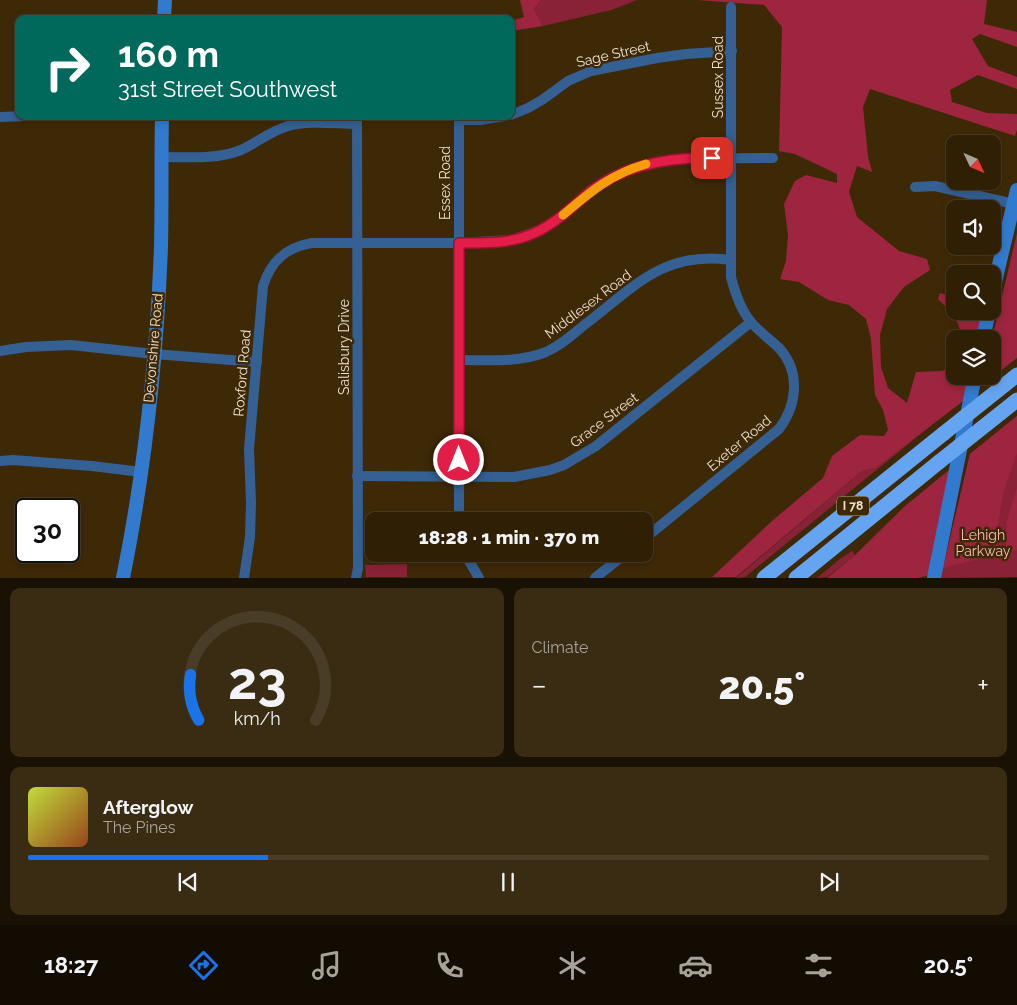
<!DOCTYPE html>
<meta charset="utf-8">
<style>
body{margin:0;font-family:Raleway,sans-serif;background:#3a2c13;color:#f1f3f6;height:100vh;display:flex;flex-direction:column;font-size:19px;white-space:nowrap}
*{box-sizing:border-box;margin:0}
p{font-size:16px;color:#a7a29a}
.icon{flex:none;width:28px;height:28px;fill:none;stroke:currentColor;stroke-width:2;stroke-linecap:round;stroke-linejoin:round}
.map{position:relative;height:578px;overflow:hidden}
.sheet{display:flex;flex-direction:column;gap:10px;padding:10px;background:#191103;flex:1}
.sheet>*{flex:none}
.guide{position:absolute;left:15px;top:15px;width:500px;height:105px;border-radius:10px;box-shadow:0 2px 8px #0003,0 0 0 1px #493d27;background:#00695c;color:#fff;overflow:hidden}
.needle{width:32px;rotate:134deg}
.buttons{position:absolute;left:946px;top:135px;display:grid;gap:10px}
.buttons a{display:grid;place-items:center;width:55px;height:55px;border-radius:10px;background:#2e1f05;box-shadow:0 2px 8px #0003,0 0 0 1px #493d27;font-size:25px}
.speed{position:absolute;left:15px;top:498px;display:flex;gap:10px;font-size:25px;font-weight:700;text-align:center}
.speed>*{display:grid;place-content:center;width:65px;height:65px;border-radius:50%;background:#2e1f05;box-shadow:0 2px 8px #0003,0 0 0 1px #493d27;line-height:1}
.speed .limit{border:2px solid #111;border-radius:8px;background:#fff;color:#111}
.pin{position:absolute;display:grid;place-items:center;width:42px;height:42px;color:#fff;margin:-21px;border-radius:10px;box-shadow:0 2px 8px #0006}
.me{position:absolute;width:55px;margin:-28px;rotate:0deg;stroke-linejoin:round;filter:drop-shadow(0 0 4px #0008)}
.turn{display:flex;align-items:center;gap:18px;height:105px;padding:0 20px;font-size:22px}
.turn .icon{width:65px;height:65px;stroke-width:2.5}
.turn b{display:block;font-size:35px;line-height:42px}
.big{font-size:38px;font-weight:800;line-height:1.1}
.sheet .widget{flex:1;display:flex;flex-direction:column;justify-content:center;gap:8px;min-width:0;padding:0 18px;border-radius:10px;background:#3a2c13}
.sheet .dial{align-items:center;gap:0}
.dial svg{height:130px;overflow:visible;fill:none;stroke:#493d27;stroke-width:7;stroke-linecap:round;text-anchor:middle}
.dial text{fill:#f1f3f6;stroke:none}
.song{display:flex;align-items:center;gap:15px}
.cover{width:60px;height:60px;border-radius:8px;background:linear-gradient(135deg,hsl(70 70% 55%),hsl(20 70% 35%))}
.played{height:5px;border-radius:2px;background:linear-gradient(90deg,#1a73e8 25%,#493d27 25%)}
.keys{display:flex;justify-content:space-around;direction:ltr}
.heat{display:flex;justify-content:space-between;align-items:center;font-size:28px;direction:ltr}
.sheet .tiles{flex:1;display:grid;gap:10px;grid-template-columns:1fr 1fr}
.widget:last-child{grid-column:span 2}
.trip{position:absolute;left:365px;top:512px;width:288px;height:50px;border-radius:10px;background:#2e1f05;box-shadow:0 2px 8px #0003,0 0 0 1px #493d27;font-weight:800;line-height:50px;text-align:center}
.menu{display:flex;height:80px;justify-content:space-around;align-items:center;background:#120c02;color:#a7a29a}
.menu .icon{width:35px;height:35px}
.menu .on{color:#1a73e8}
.menu b{font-size:22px;color:#f1f3f6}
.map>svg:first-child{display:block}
.green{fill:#892237}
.forest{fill:#9e253f}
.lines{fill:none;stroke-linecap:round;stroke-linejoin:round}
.street{stroke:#346094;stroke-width:10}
.secondary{stroke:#317ace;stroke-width:14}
.highway{stroke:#65a4f0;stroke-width:15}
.highway-bridge{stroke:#65a4f0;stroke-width:15}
.route-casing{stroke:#92132f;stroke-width:12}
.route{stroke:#e11d48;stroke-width:9}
.slow{stroke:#f59e0b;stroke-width:9}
.labels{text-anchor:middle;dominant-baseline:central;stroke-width:5;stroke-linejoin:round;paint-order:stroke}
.shield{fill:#3e2907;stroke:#b9aa93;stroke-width:1}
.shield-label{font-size:12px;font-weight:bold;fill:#eee1cf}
.street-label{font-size:14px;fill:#eee1cf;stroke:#3e2907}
.park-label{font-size:14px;fill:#f9b9be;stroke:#3e2907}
</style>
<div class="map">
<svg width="1017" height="578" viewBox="0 0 1017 578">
<rect width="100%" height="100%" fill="#3e2907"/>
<g class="green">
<polygon points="541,0 637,0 611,10 543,26 534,9"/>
<polygon points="1017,416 1017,577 941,578 970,454"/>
<polygon points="934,423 745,577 736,578 862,471 876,468"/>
<polygon points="852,551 855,555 827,577 817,578 840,559"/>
<polygon points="407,564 407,577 366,577 365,565"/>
</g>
<g class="forest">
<polygon points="520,0 541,0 534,9 543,26 511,31 511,21 524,17"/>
<polygon points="697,0 987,0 984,24 1017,32 1017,47 980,34 972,39 988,66 1017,77 1017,89 978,75 950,90 952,102 987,113 1017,114 1017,130 1015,136 870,89 863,107 868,156 872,172 857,166 849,192 857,217 899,251 927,259 930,270 904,287 887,309 880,335 881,367 888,388 907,403 916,372 942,371 955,365 955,376 971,376 967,398 876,468 862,471 736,577 712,577 772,521 823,478 832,456 860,435 884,436 888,430 883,410 875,395 871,339 866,319 849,305 828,300 799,282 780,279 786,261 788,235 784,204 795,181 806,175 837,183 837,174 795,154 779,151 782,27 764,5"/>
<polygon points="1017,233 1017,358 977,389 981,376 992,376 992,339"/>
<path d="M 940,293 L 955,297 L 955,311 L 984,311 L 978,339 L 961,339 C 962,322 949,310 938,299 Z"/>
<polygon points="1017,416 1017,453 1003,493 998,525 997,554 943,568 970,454"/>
<polygon points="949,470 930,575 918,578 827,578 855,555 905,506"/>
<polygon points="1017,488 1017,550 1006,552 1007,520"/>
</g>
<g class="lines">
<g class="street">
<polyline points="511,115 528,108 542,100 568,81 591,71 657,58 686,54 732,51"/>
<polyline points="0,117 25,116"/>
<polyline points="459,120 480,120 505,116"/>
<path d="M 161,157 C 187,157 216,160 241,150 C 257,143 270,131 288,126 C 310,120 335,124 357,124"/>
<polyline points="915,187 935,186 1014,204"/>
<polyline points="0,351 26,347 71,345 154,354 257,362"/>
<path d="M 459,360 C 489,360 518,363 546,352 C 560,346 571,336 583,326 C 632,289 663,250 730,260"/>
<polyline points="0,461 13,460 92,466 141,472"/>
<polyline points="357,476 514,477 550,470 564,465 596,446 751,322"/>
<polyline points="459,521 459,116"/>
<path d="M 644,539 L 779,429 C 797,405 801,372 779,348 C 770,339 759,332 751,322 C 740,309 735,293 731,277 L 731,7"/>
<polyline points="465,554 479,578"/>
<path d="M 244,578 L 250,537 L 251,503 L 249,449 L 263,286 C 271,261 286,247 312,243 L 459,243 L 512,240 L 540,230 L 553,222 L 604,182 L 634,168 L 672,159 L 773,158"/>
<polyline points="356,578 358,568 357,116"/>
<polyline points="595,578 625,554"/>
</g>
<g class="secondary">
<polyline points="164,19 165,0"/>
<polyline points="992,294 1017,190"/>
<polyline points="983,339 989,311"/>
<path d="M 123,578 C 145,469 157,357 161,246 C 162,202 161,159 162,116"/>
<polyline points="934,578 975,376"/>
</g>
<g class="highway">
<polyline points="764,578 943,434"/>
<polyline points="796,578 939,462"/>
</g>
<g class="highway-bridge">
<polyline points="943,434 1017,375"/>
<polyline points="939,462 1017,400"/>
</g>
</g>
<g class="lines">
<g class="route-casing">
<path id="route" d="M 459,460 L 459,243 C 482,243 505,244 527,236 C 553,227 572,207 592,190 C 627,164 669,157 712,158"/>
</g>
<use href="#route" class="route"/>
<path class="slow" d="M 563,215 C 590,192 611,174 646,164"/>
</g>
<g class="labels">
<rect class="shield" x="837" y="496.5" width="32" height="19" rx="4"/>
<g class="shield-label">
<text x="853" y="506">I 78</text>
</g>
<g class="street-label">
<text transform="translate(613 54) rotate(-13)">Sage Street</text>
<text transform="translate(718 77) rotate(-90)">Sussex Road</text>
<text transform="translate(445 183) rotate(-90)">Essex Road</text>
<text transform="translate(588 304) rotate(-37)">Middlesex Road</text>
<text transform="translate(344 347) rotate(-90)">Salisbury Drive</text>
<text transform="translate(153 348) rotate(-85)">Devonshire Road</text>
<text transform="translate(242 373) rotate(-85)">Roxford Road</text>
<text transform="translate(604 420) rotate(-37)">Grace Street</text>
<text transform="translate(739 443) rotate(-40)">Exeter Road</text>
</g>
<g class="park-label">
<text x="983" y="535">Lehigh<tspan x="983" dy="16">Parkway</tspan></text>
</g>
</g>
</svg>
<div class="buttons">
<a><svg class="needle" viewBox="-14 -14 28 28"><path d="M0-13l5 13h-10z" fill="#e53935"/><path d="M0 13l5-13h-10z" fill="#a7a29a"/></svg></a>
<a><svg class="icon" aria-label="sound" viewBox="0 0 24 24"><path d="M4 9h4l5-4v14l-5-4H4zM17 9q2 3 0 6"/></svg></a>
<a><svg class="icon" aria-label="search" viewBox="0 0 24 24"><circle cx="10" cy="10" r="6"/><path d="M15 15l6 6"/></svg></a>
<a><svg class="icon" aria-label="layers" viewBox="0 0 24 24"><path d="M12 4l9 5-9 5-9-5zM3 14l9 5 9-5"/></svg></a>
</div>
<div class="speed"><div class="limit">30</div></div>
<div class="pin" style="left:712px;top:158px;background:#d93025"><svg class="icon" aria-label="arrive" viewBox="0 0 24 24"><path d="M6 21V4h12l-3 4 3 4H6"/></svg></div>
<svg class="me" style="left:459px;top:460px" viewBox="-20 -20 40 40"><circle r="17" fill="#e11d48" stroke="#fff" stroke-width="3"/><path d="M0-11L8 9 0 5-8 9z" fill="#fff"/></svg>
<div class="trip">18:28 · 1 min · 370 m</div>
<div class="guide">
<div class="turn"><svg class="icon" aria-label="right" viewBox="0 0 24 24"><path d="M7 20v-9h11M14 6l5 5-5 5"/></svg><div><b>160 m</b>31st Street Southwest</div></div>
</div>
</div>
<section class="sheet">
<div class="tiles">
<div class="widget dial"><svg viewBox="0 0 100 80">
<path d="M14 69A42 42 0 1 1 86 69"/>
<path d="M14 69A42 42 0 0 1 9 41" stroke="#1a73e8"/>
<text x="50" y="56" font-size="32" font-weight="700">23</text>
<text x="50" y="72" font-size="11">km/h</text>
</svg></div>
<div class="widget"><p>Climate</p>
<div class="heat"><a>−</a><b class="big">20.5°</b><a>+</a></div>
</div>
<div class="widget">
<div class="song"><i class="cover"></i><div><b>Afterglow</b><p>The Pines</p></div></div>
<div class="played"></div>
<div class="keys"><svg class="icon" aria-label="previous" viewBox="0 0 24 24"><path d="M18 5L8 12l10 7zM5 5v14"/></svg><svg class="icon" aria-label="pause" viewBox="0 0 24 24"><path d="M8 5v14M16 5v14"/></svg><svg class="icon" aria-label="next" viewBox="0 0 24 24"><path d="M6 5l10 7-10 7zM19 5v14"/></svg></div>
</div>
</div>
</section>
<nav class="menu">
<b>18:27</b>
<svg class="icon on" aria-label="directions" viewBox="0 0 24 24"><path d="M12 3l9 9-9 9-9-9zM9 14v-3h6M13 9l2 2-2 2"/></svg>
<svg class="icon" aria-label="music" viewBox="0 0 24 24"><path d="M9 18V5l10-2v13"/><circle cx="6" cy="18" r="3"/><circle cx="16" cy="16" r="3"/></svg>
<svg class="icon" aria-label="phone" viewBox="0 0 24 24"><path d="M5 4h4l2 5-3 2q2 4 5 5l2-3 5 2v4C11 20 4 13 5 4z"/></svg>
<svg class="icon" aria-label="climate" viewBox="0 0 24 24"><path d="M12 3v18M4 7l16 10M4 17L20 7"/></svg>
<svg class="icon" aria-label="car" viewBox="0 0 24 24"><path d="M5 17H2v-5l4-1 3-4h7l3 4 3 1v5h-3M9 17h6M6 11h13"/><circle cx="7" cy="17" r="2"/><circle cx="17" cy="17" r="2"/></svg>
<svg class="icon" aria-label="filters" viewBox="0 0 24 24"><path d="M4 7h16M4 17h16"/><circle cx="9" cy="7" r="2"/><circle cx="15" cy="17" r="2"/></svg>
<b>20.5°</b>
</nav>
